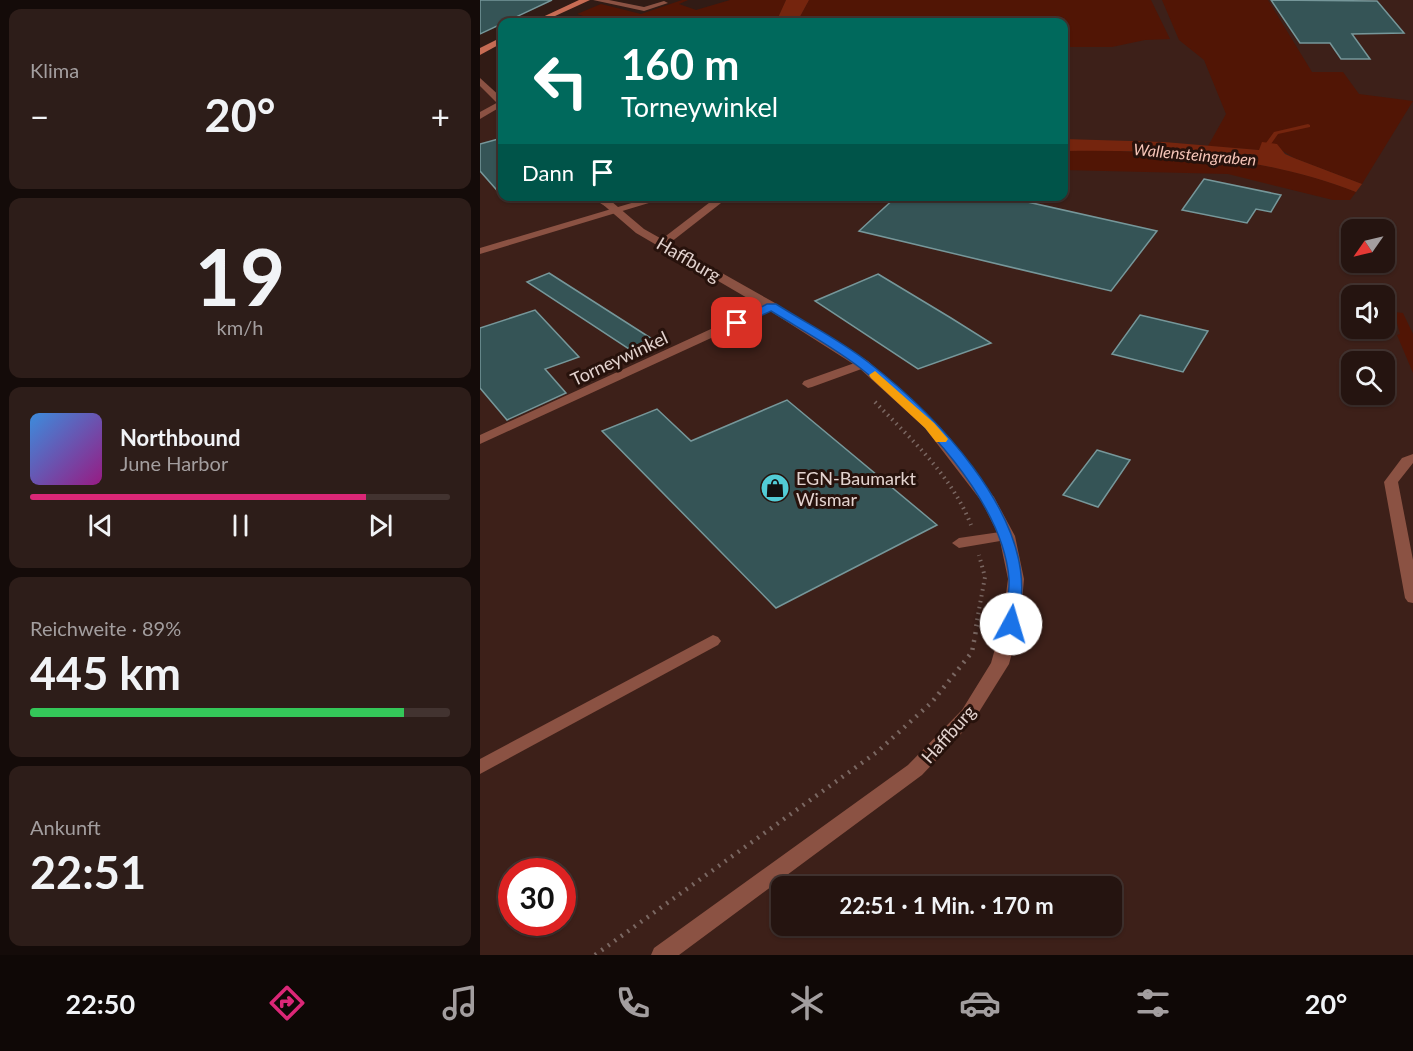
<!DOCTYPE html>
<html lang="de">
<meta charset="utf-8">
<style>
body{margin:0;font-family:Lato,sans-serif;background:#2d1d19;color:#f1f3f6;height:100vh;display:flex;flex-direction:column;font-size:22px;white-space:nowrap}
*{box-sizing:border-box;margin:0}
p{font-size:20px;color:#a39e9f}
.icon{flex:none;width:33px;height:33px;fill:none;stroke:currentColor;stroke-width:2;stroke-linecap:round;stroke-linejoin:round}
.map{position:relative;flex:1;overflow:hidden}
.details{display:flex;flex-direction:column;gap:9px;padding:9px;background:#140b09;width:480px}
.details>*{flex:none}
.guide{position:absolute;left:18px;top:18px;width:570px;height:183px;border-radius:12px;box-shadow:0 2px 4px #0004,0 0 0 2px #423330;background:#00695c;color:#fff;overflow:hidden}
.needle{width:39px;rotate:236deg}
.buttons{position:absolute;left:861px;top:219px;display:grid;gap:12px}
.buttons a{display:grid;place-items:center;width:54px;height:54px;border-radius:12px;background:#251410;box-shadow:0 2px 4px #0004,0 0 0 2px #423330;font-size:30px}
.speed{position:absolute;left:18px;top:858px;display:flex;gap:12px;font-size:30px;font-weight:700;text-align:center}
.speed>*{display:grid;place-content:center;width:78px;height:78px;border-radius:50%;background:#251410;box-shadow:0 2px 4px #0004,0 0 0 2px #423330;line-height:1}
.speed .limit{border:9px solid #d22;background:#fff;color:#111}
.pin{position:absolute;display:grid;place-items:center;width:51px;height:51px;color:#fff;margin:-26px;border-radius:12px;box-shadow:0 3px 9px #0006}
.me{position:absolute;width:66px;margin:-33px;rotate:6deg;stroke-linejoin:round;filter:drop-shadow(0 0 4px #0008)}
.turn{display:flex;align-items:center;gap:21px;height:126px;padding:0 24px;font-size:27px}
.turn .icon{width:78px;height:78px;stroke-width:2.5}
.turn b{display:block;font-size:42px;line-height:51px}
.then{display:flex;align-items:center;height:57px;padding:0 24px;background:#0003;gap:12px;font-size:22px}
.big{font-size:45px;font-weight:700;line-height:1.1}
.details .tile{flex:1;display:flex;flex-direction:column;justify-content:center;gap:9px;min-width:0;padding:0 21px;border-radius:12px;background:#2d1d19}
.details .dial{align-items:center;gap:0}
.dial b{font-size:78px;line-height:1}
.song{display:flex;align-items:center;gap:18px}
.cover{width:72px;height:72px;border-radius:9px;background:linear-gradient(135deg,hsl(210 70% 55%),hsl(310 70% 35%))}
.played{height:6px;border-radius:3px;background:linear-gradient(90deg,#db2777 80%,#423330 80%)}
.keys{display:flex;justify-content:space-around;direction:ltr}
.heat{display:flex;justify-content:space-between;align-items:center;font-size:33px;direction:ltr}
.charge{height:9px;border-radius:4px;background:linear-gradient(90deg,#34c759 89%,#423330 0)}
.trip{position:absolute;left:291px;top:876px;width:351px;height:60px;border-radius:12px;background:#251410;box-shadow:0 2px 4px #0004,0 0 0 2px #423330;font-weight:700;line-height:60px;text-align:center}
.tabs{display:flex;height:96px;justify-content:space-around;align-items:center;background:#0f0806;color:#a39e9f}
.tabs .icon{width:42px;height:42px}
.tabs .active{color:#db2777}
.tabs b{font-size:27px;color:#f1f3f6}
main{display:flex;flex:1;min-height:0}
.map>svg:first-child{display:block}
.built{fill:#3d2019;fill-rule:evenodd}
.green{fill:#511505}
.water{fill:#75250e}
.lines{fill:none;stroke-linecap:round;stroke-linejoin:round}
.stream{fill:#75250e;fill-rule:evenodd}
.building{fill:#355456;stroke:#76979a;stroke-width:1.5}
.path-far1{stroke:#7a6762;stroke-width:4;stroke-dasharray:1.5 4.5;stroke-linecap:butt}
.path{stroke:#7a6762;stroke-width:4.5;stroke-dasharray:2 6;stroke-linecap:butt}
.lane{fill:#8b5243;fill-rule:evenodd}
.street{fill:#8b5243;fill-rule:evenodd}
.secondary{fill:#c76c54;fill-rule:evenodd}
.route{fill:#1a73e8;stroke:#114b97;stroke-width:1.5}
.slow{fill:#f59e0b}
.labels{text-anchor:middle;dominant-baseline:central;stroke-width:6;stroke-linejoin:round;paint-order:stroke}
.far-water-label{font-size:16px;font-style:italic;fill:#f6c5b8;stroke:#27120c}
.street-label{font-size:18px;fill:#e3d3cf;stroke:#27120c}
.poi-label{font-size:18px;fill:#e3d3cf;stroke:#27120c;text-anchor:start}
</style>
<main>
<section class="details">
<div class="tile"><p>Klima</p>
<div class="heat"><a>−</a><b class="big">20°</b><a>+</a></div>
</div>
<div class="tile dial"><b>19</b><p>km/h</p></div>
<div class="tile">
<div class="song"><i class="cover"></i><div><b>Northbound</b><p>June Harbor</p></div></div>
<div class="played"></div>
<div class="keys"><svg class="icon" aria-label="previous" viewBox="0 0 24 24"><path d="M18 5L8 12l10 7zM5 5v14"/></svg><svg class="icon" aria-label="pause" viewBox="0 0 24 24"><path d="M8 5v14M16 5v14"/></svg><svg class="icon" aria-label="next" viewBox="0 0 24 24"><path d="M6 5l10 7-10 7zM19 5v14"/></svg></div>
</div>
<div class="tile"><p>Reichweite · 89%</p><b class="big">445 km</b><div class="charge"></div></div>
<div class="tile"><p>Ankunft</p><b class="big">22:51</b></div>
</section>
<div class="map">
<svg width="933" height="955" viewBox="0 0 933 955">
<rect width="100%" height="100%" fill="#311b15"/>
<path class="built" d="M 317,0 L 933,0 L 933,955 L 0,955 L 0,81 L 22,104 L 22,196 L 584,196 L 584,22 L 306,22 ZM 872,230 L 904,230 L 904,262 L 872,262 ZM 872,296 L 904,296 L 904,328 L 872,328 ZM 872,362 L 904,362 L 904,394 L 872,394 ZM 32,872 L 82,872 L 82,922 L 32,922 ZM 302,886 L 632,886 L 632,926 L 302,926 Z"/>
<g class="green">
<polygon points="202,0 208,0 199,4 216,10 250,0 306,0 296,22 106,22 112,19 97,14 121,4 161,14"/>
<polygon points="329,0 671,0 690,39 665,40 632,47 584,47 584,22 317,22"/>
<polygon points="682,0 788,0 832,72 863,72 879,94 933,101 882,184 814,158 798,148 782,147 779,150 728,146 746,114 724,60 699,40"/>
<path d="M 616,150 C 708,154 789,158 876,192 L 870,200 L 853,200 L 748,174 L 584,170 L 584,151 Z"/>
<polygon points="914,312 923,313 933,334 933,373 917,335 920,334"/>
</g>
<g class="water">
<polygon points="306,0 329,0 317,22 296,22"/>
<path d="M 584,139 L 684,142 L 779,150 L 782,142 L 797,144 L 805,154 L 814,158 L 882,184 L 876,192 C 783,156 683,149 584,151 Z"/>
</g>
<g class="lines">
<polygon class="stream" points="828,124 830,125 830,127 798,134 791,144 786,143 794,132"/>
</g>
<g class="building">
<polygon points="0,0 72,0 0,34"/>
<polygon points="791,0 897,1 924,33 872,34 890,59 861,59 850,43 820,43"/>
<polygon points="22,138 22,196 0,171 0,144"/>
<polygon points="724,179 801,195 791,212 776,209 767,223 702,210"/>
<polygon points="417,196 521,196 677,231 631,291 379,231"/>
<polygon points="69,273 180,344 158,355 47,282"/>
<polygon points="398,274 471,318 511,343 438,369 335,301"/>
<polygon points="55,310 99,357 65,369 86,393 27,420 0,388 0,328"/>
<polygon points="660,315 728,331 703,372 632,354"/>
<polygon points="307,400 457,525 296,608 122,431 177,409 211,441"/>
<polygon points="617,450 650,460 618,507 583,495"/>
</g>
<g class="lines">
<g class="path-far1">
<path d="M 395,402 C 431,439 472,476 491,525"/>
<polyline points="496,626 505,577 499,555"/>
</g>
<polyline class="path" points="115,955 397,752 452,702 492,652 497,625"/>
<g class="lane">
<polygon points="113,0 129,0 164,7 184,1 188,3 164,11"/>
<polygon points="22,100 22,106 0,119 0,112"/>
<polygon points="137,196 155,196 125,206 120,203"/>
<polygon points="175,196 192,196 0,254 0,248"/>
<polygon points="238,196 250,196 186,246 178,246 178,242"/>
<polygon points="383,360 387,361 389,364 387,367 332,387 328,388 322,384 324,381"/>
<polygon points="933,454 933,463 918,482 933,560 933,603 928,602 925,598 904,482 922,458"/>
<polygon points="527,531 532,533 534,536 532,539 479,548 472,543 479,538"/>
<polygon points="233,635 238,637 241,641 238,645 0,774 0,759"/>
</g>
<g class="street">
<polygon points="0,78 22,98 22,106 19,105 0,86"/>
<polygon points="113,196 125,196 164,229 295,303 388,361 455,422 514,497 535,536 544,579 540,624 529,664 494,720 442,775 199,955 171,955 174,948 428,765 482,710 511,663 522,624 528,579 519,536 502,502 445,428 378,367 290,311 0,444 0,435 281,306 156,233"/>
</g>
<g class="secondary">
<polygon points="99,0 110,0 62,22 52,22"/>
<polygon points="22,37 22,43 0,55 0,48"/>
</g>
</g>
<path class="route" d="M 287,304 L 296,304 C 326,323 360,340 388,362 C 454,413 551,512 541,601 C 541,610 541,620 537,628 L 526,628 L 524,624 C 525,610 530,593 529,579 C 523,501 438,413 379,367 C 352,346 320,329 291,311 L 261,325 L 251,323 Z"/>
<polygon class="slow" points="395,371 454,423 468,439 466,442 456,442 445,428 391,378 389,375"/>
<defs>
<g id="shop-disc" transform="scale(1.5)"><circle r="9.5" fill="#52ccd6" stroke="#27120c"/><path d="M-5-2.5h2.3a2.7 3.5 0 0 1 5.4 0H5L5.5 6h-11ZM-1.5-2.5h3a1.5 2.3 0 0 0-3 0Z" fill="#111"/></g>
</defs>
<g fill-rule="evenodd">
<use href="#shop-disc" x="295" y="488"/>
</g>
<g class="labels">
<g class="far-water-label">
<text transform="translate(715 154) rotate(5)">Wallensteingraben</text>
</g>
<g class="street-label">
<text transform="translate(209 259) rotate(30)">Haffburg</text>
<text transform="translate(139 358) rotate(-25)">Torneywinkel</text>
<text transform="translate(468 734) rotate(-48)">Haffburg</text>
</g>
<g class="poi-label">
<text x="316" y="478">EGN-Baumarkt<tspan x="316" dy="21">Wismar</tspan></text>
</g>
</g>
</svg>
<div class="buttons">
<a><svg class="needle" viewBox="-14 -14 28 28"><path d="M0-13l5 13h-10z" fill="#e53935"/><path d="M0 13l5-13h-10z" fill="#a39e9f"/></svg></a>
<a><svg class="icon" aria-label="sound" viewBox="0 0 24 24"><path d="M4 9h4l5-4v14l-5-4H4zM17 9q2 3 0 6"/></svg></a>
<a><svg class="icon" aria-label="search" viewBox="0 0 24 24"><circle cx="10" cy="10" r="6"/><path d="M15 15l6 6"/></svg></a>
</div>
<div class="speed"><div class="limit">30</div></div>
<div class="pin" style="left:257px;top:323px;background:#d93025"><svg class="icon" aria-label="arrive" viewBox="0 0 24 24"><path d="M6 21V4h12l-3 4 3 4H6"/></svg></div>
<svg class="me" style="left:531px;top:624px" viewBox="-20 -20 40 40"><circle r="19" fill="#fff"/><path d="M0-13L10 11 0 6-10 11z" fill="#1a73e8"/></svg>
<div class="trip">22:51 · 1 Min. · 170 m</div>
<div class="guide">
<div class="turn"><svg class="icon" aria-label="left" viewBox="0 0 24 24"><path d="M17 20v-9H6M10 6l-5 5 5 5"/></svg><div><b>160 m</b>Torneywinkel</div></div>
<div class="then">Dann<svg class="icon" aria-label="arrive" viewBox="0 0 24 24"><path d="M6 21V4h12l-3 4 3 4H6"/></svg></div>
</div>
</div>
</main>
<nav class="tabs">
<b>22:50</b>
<svg class="icon active" aria-label="directions" viewBox="0 0 24 24"><path d="M12 3l9 9-9 9-9-9zM9 14v-3h6M13 9l2 2-2 2"/></svg>
<svg class="icon" aria-label="music" viewBox="0 0 24 24"><path d="M9 18V5l10-2v13"/><circle cx="6" cy="18" r="3"/><circle cx="16" cy="16" r="3"/></svg>
<svg class="icon" aria-label="phone" viewBox="0 0 24 24"><path d="M5 4h4l2 5-3 2q2 4 5 5l2-3 5 2v4C11 20 4 13 5 4z"/></svg>
<svg class="icon" aria-label="climate" viewBox="0 0 24 24"><path d="M12 3v18M4 7l16 10M4 17L20 7"/></svg>
<svg class="icon" aria-label="car" viewBox="0 0 24 24"><path d="M5 17H2v-5l4-1 3-4h7l3 4 3 1v5h-3M9 17h6M6 11h13"/><circle cx="7" cy="17" r="2"/><circle cx="17" cy="17" r="2"/></svg>
<svg class="icon" aria-label="filters" viewBox="0 0 24 24"><path d="M4 7h16M4 17h16"/><circle cx="9" cy="7" r="2"/><circle cx="15" cy="17" r="2"/></svg>
<b>20°</b>
</nav>
